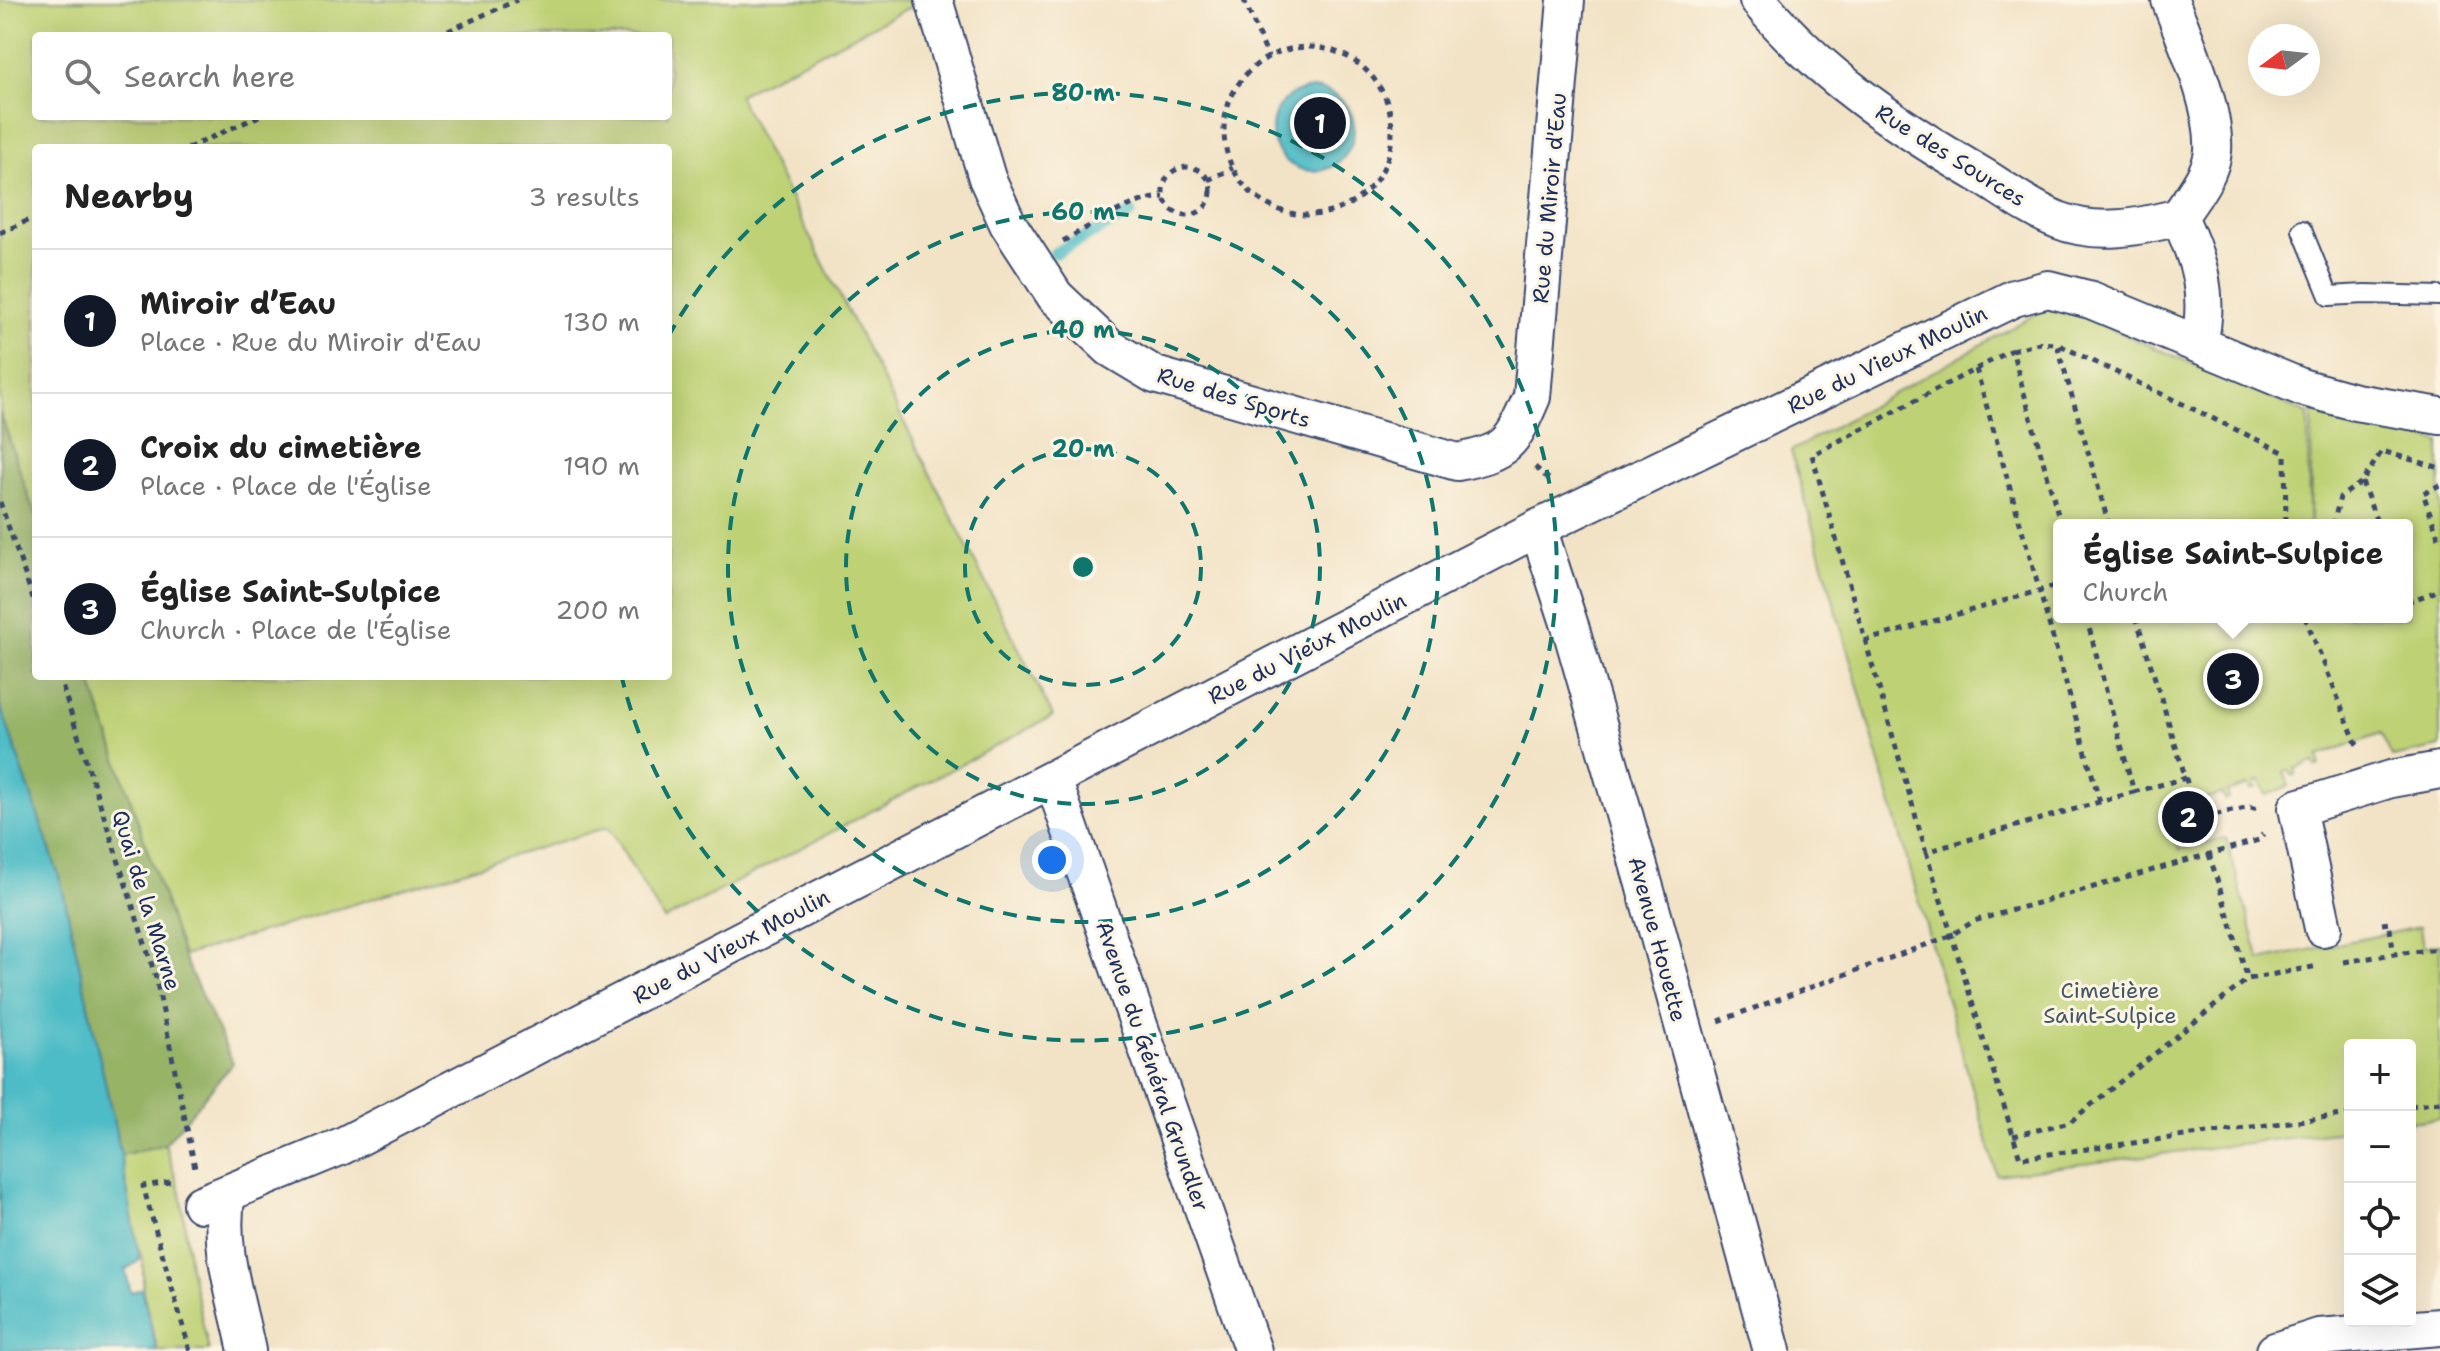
<!DOCTYPE html>
<meta charset="utf-8">
<style>
body{margin:0;font-family:"Shantell Sans",sans-serif;background:#f2f2f2;color:#222}
.controls{position:absolute;right:24px;bottom:24px;display:grid;overflow:hidden;border-radius:8px;box-shadow:0 8px 32px #0002}
.controls button{width:72px;height:72px;display:grid;place-items:center;padding:0;border:0;border-bottom:2px solid #e0e0e0;background:#fff;color:#222;font:40px sans-serif}
.compass{position:absolute;left:2248px;top:24px;width:72px;height:72px;border-radius:50%;background:#fff;box-shadow:0 8px 32px #0002;rotate:255deg}
.you{position:absolute;left:1052px;top:860px;width:28px;height:28px;margin:-20px;border:6px solid #fff;border-radius:50%;background:#1a73e8;box-shadow:0 0 0 12px #1a73e833}
.badge{display:grid;place-items:center;width:52px;height:52px;border-radius:50%;background:#111827;color:#fff;font-size:26px;font-weight:700}
.pin{position:absolute;translate:-50% -50%;border:4px solid #fff;box-shadow:0 2px 8px #0006}
.popup{position:absolute;left:2053px;top:519px;width:360px;height:104px;box-sizing:border-box;display:grid;place-content:center;border-radius:8px;background:#fff;filter:drop-shadow(0 2px 6px #0005);font-size:26px;white-space:nowrap;color:#767676}
.popup b{font-size:30px;color:#222}
.popup::after{content:'';position:absolute;left:50%;top:100%;margin-left:-16px;border:16px solid transparent;border-top-color:#fff}
.list{margin:0;padding:0;list-style:none}
h2{display:flex;justify-content:space-between;align-items:center;height:104px;margin:0;padding:0 32px;font-size:34px}
h2 small{font-size:26px;font-weight:400;color:#767676}
.list li{display:grid;grid-template-columns:52px 1fr auto;gap:24px;align-items:center;box-sizing:border-box;height:144px;padding:0 32px;border-top:2px solid #e0e0e0}
.list b{display:block;font-size:30px;white-space:nowrap}
.list p{margin:0;font-size:26px;white-space:nowrap;color:#767676}
.list em{font-size:26px;font-style:normal;color:#767676}
.icon{flex:none;width:44px;height:44px;fill:none;stroke:currentColor;stroke-width:2;stroke-linecap:round;stroke-linejoin:round}
.map{position:relative;flex:none;width:2440px;height:1351px;overflow:hidden}
.search{position:absolute;background:#fff;box-shadow:0 8px 32px #0002;left:32px;top:32px;width:640px;height:88px;display:flex;align-items:center;gap:20px;box-sizing:border-box;padding:0 28px;border-radius:8px;color:#767676;font-size:30px}
.panel{position:absolute;background:#fff;box-shadow:0 8px 32px #0002;left:32px;top:144px;width:640px;height:536px;border-radius:8px}
.map>svg:first-child{display:block}
.green{fill:#bed174;stroke:#6c8069;stroke-width:2;fill-rule:evenodd}
.forest{fill:#96b366;stroke:#587162;stroke-width:2}
.water{fill:#4ebcc6;stroke:#347692;stroke-width:2}
.lines{fill:none;stroke-linecap:round;stroke-linejoin:round}
.stream{stroke:#4ebcc6;stroke-width:12}
.service-casing{stroke:#3b4a6e;stroke-width:22}
.minor-casing{stroke:#3b4a6e;stroke-width:40}
.path{stroke:#3b4a6e;stroke-width:5;stroke-dasharray:6 6;stroke-linecap:butt}
.service{stroke:#fff;stroke-width:18}
.minor{stroke:#fff;stroke-width:36}
.ring{fill:none;stroke:#0f766e;stroke-width:4;stroke-dasharray:14 10}
.labels{text-anchor:middle;stroke-width:6;stroke-linejoin:round;paint-order:stroke}
.street-label{font-size:22px;fill:#1b2f5e;stroke:#fcf5e5}
.park-label{font-size:22px;fill:#445864;stroke:#fcf5e5}
.centre{fill:#0f766e;stroke:#fcf5e5;stroke-width:4}
.ring-label{font-size:24px;text-anchor:middle;font-weight:bold;fill:#0f766e;stroke:#fcf5e5;stroke-width:6;stroke-linejoin:round;paint-order:stroke}
</style>
<div class="map">
<svg width="2440" height="1351" viewBox="0 0 2440 1351">
<rect width="100%" height="100%" fill="#fcf5e5"/>
<filter id="ink" filterUnits="userSpaceOnUse"><feTurbulence type="fractalNoise" baseFrequency=".0125" numOctaves="2"/><feDisplacementMap in="SourceGraphic" scale="16" xChannelSelector="R" yChannelSelector="G"/><feConvolveMatrix kernelMatrix="1 2 1 2 8 2 1 2 1" color-interpolation-filters="sRGB"/></filter>
<filter id="wash" filterUnits="userSpaceOnUse"><feTurbulence type="fractalNoise" baseFrequency=".006" numOctaves="4" result="noise"/><feDisplacementMap in="SourceGraphic" scale="32" xChannelSelector="R" yChannelSelector="G"/><feGaussianBlur stdDeviation="1.8" result="paint"/><feColorMatrix in="noise" values="0 0 0 0 0 0 0 0 0 0 0 0 0 0 0 0 0 1.4 0 .05"/><feComposite in="paint" operator="in"/></filter>
<g filter="url(#wash)">
<rect width="100%" height="100%" fill="#f2e3c6"/>
<g class="green">
<path d="M0,0h909l3,6 -174,89 315,621 -389,204 -56,-93 -425,129 -94,-280h579v-528h-632v371l-36,-107zM36,36h632v80h-632z"/>
<path d="M2054,304l254,110 1,111h-250v92h348v-92h-97l2,-115 128,32v305l-48,10 -11,-24 -63,23 2,10 -4,1 -3,-5 -18,7 1,5 -4,2 -2,-5 -6,1 5,14 -23,9 -6,-14 -6,2 2,5 -5,2 -2,-5 -22,7 2,6 -4,2 -3,-6 -53,15 10,40 47,-11 34,122 160,-33 3,20 17,-3v174l-30,4v-77h-60v85l-353,45 -206,-724z"/>
<path d="M165,1144l16,51 9,72 19,84h-51l-15,-59v-31l-18,-49 -4,-57z"/>
</g>
<path class="forest" d="M0,412l36,107v157h53l94,280 50,107 -68,81 -44,11 -60,-273 -61,-177z"/>
<g class="water">
<circle cx="1313" cy="130" r="41"/>
<path d="M0,705l61,177 60,273 19,105 -15,10 6,22 11,-3 15,62h-157z"/>
</g>
<g class="lines">
<path class="stream" d="M1055,253l76,-40"/>
</g>
</g>
<g filter="url(#ink)">
<g class="lines">
<defs>
<path id="service" d="M2302,230l27,66 36,-2 75,2"/>
<g id="minor">
<path d="M934,0l53,178 21,46 47,72 55,52 45,27 302,87c51,-10 55,-18 75,-65l34,-397"/>
<path d="M1758,0c61,75 144,129 226,177 24,15 48,33 74,43 39,16 82,7 121,-3"/>
<path d="M2170,0c15,41 46,107 43,151 -2,24 -22,47 -34,66"/>
<path d="M2179,217c21,44 31,79 20,127"/>
<path d="M1538,528l33,101 83,290 118,432"/>
<path d="M1053,780l200,571"/>
<path d="M2323,928l-26,-120 94,-29 49,-9"/>
<path d="M227,1194c-10,51 10,107 20,157"/>
<path d="M201,1204l141,-58 1196,-618 476,-230 34,-9 43,11 210,87 54,15 85,14"/>
<path d="M2275,1351l44,-14 121,-10"/>
</g>
</defs>
<use href="#service" class="service-casing"/>
<use href="#minor" class="minor-casing"/>
<g class="path">
<path d="M1244,0l24,57"/>
<path d="M437,36l80,-36"/>
<circle cx="1308" cy="131" r="84"/>
<path d="M188,148l71,-32"/>
<circle cx="1187" cy="191" r="24"/>
<path d="M1208,180l25,-12"/>
<path d="M0,233l36,-16"/>
<path d="M1063,241c28,-15 69,-43 101,-44"/>
<path d="M2012,350l28,-7 17,1"/>
<path d="M1976,369l124,433"/>
<path d="M1535,467l16,14"/>
<path d="M2362,482l16,43"/>
<path d="M2440,485l-17,8 17,49"/>
<path d="M0,502l36,105"/>
<path d="M2061,525l-49,-175 -200,105 114,397 208,-60 -48,-175"/>
<path d="M2109,525l-52,-181 228,109 1,72"/>
<path d="M2270,525l15,-4"/>
<path d="M2333,525l7,-28 22,-15 20,-31 58,17"/>
<path d="M2407,602l33,-12"/>
<path d="M2136,617l62,201 53,-11 10,3"/>
<path d="M2305,617l54,133"/>
<path d="M2356,617l1,3 7,-3"/>
<path d="M1864,641l195,-56"/>
<path d="M59,676l97,302 39,190"/>
<path d="M2134,792l52,-14"/>
<path d="M1926,852l94,306 330,-44"/>
<path d="M2209,854l39,125 70,-13"/>
<path d="M2382,924l7,-1 5,31 46,-5"/>
<path d="M2344,962l50,-8"/>
<path d="M1719,1021l231,-85 24,-15 285,-81 4,-6"/>
<path d="M2410,1106l30,-4"/>
<path d="M2013,1136l57,-14 178,-143"/>
<path d="M170,1182l-27,4 47,165"/>
</g>
<use href="#service" class="service"/>
<use href="#minor" class="minor"/>
</g>
</g>
<g class="ring">
<circle cx="1083" cy="567" r="118"/>
<circle cx="1083" cy="567" r="237"/>
<circle cx="1083" cy="567" r="355"/>
<path d="M668 337A474 474 0 1 1 622 678"/>
</g>
<g class="labels">
<g class="street-label">
<text transform="translate(1951 155) rotate(32)" y="8">Rue des Sources</text>
<text transform="translate(1549 198) rotate(-85)" y="8">Rue du Miroir d'Eau</text>
<text transform="translate(1887 359) rotate(-26)" y="8">Rue du Vieux Moulin</text>
<text transform="translate(1234 397) rotate(17)" y="8">Rue des Sports</text>
<text transform="translate(1307 648) rotate(-27)" y="8">Rue du Vieux Moulin</text>
<text transform="translate(147 900) rotate(73)" y="8">Quai de la Marne</text>
<text transform="translate(1658 939) rotate(75)" y="8">Avenue Houette</text>
<text transform="translate(731 946) rotate(-28)" y="8">Rue du Vieux Moulin</text>
<text transform="translate(1153 1066) rotate(71)" y="8">Avenue du Général Grundler</text>
</g>
<g class="park-label">
<text x="2110" y="998">Cimetière<tspan x="2110" dy="25">Saint-Sulpice</tspan></text>
</g>
</g>
<circle cx="1083" cy="567" r="12" class="centre"/>
<g class="ring-label">
<text x="1083" y="101">80 m</text>
<text x="1083" y="220">60 m</text>
<text x="1083" y="338">40 m</text>
<text x="1083" y="457">20 m</text>
</g>
</svg>
<div class="controls">
<button>+</button>
<button>−</button>
<button><svg class="icon" aria-label="locate" viewBox="0 0 24 24"><circle cx="12" cy="12" r="6"/><path d="M12 2v4M12 18v4M2 12h4M18 12h4"/></svg></button>
<button><svg class="icon" aria-label="layers" viewBox="0 0 24 24"><path d="M12 4l9 5-9 5-9-5zM3 14l9 5 9-5"/></svg></button>
</div>
<svg class="compass" viewBox="-18 -18 36 36"><path d="M0-13l5 13h-10z" fill="#e53935"/><path d="M0 13l5-13h-10z" fill="#767676"/></svg>
<div class="you"></div>
<div class="pin badge" style="left:1320px;top:123px">1</div>
<div class="pin badge" style="left:2188px;top:817px">2</div>
<div class="pin badge" style="left:2233px;top:679px">3</div>
<div class="popup"><b>Église Saint-Sulpice</b>Church</div>
<div class="search"><svg class="icon" aria-label="search" viewBox="0 0 24 24"><circle cx="10" cy="10" r="6"/><path d="M15 15l6 6"/></svg>Search here</div>
<section class="panel">
<h2>Nearby<small>3 results</small></h2>
<ul class="list">
<li><span class="badge">1</span><div><b>Miroir d’Eau</b><p>Place · Rue du Miroir d'Eau</p></div><em>130 m</em></li>
<li><span class="badge">2</span><div><b>Croix du cimetière</b><p>Place · Place de l'Église</p></div><em>190 m</em></li>
<li><span class="badge">3</span><div><b>Église Saint-Sulpice</b><p>Church · Place de l'Église</p></div><em>200 m</em></li>
</ul>
</section>
</div>
